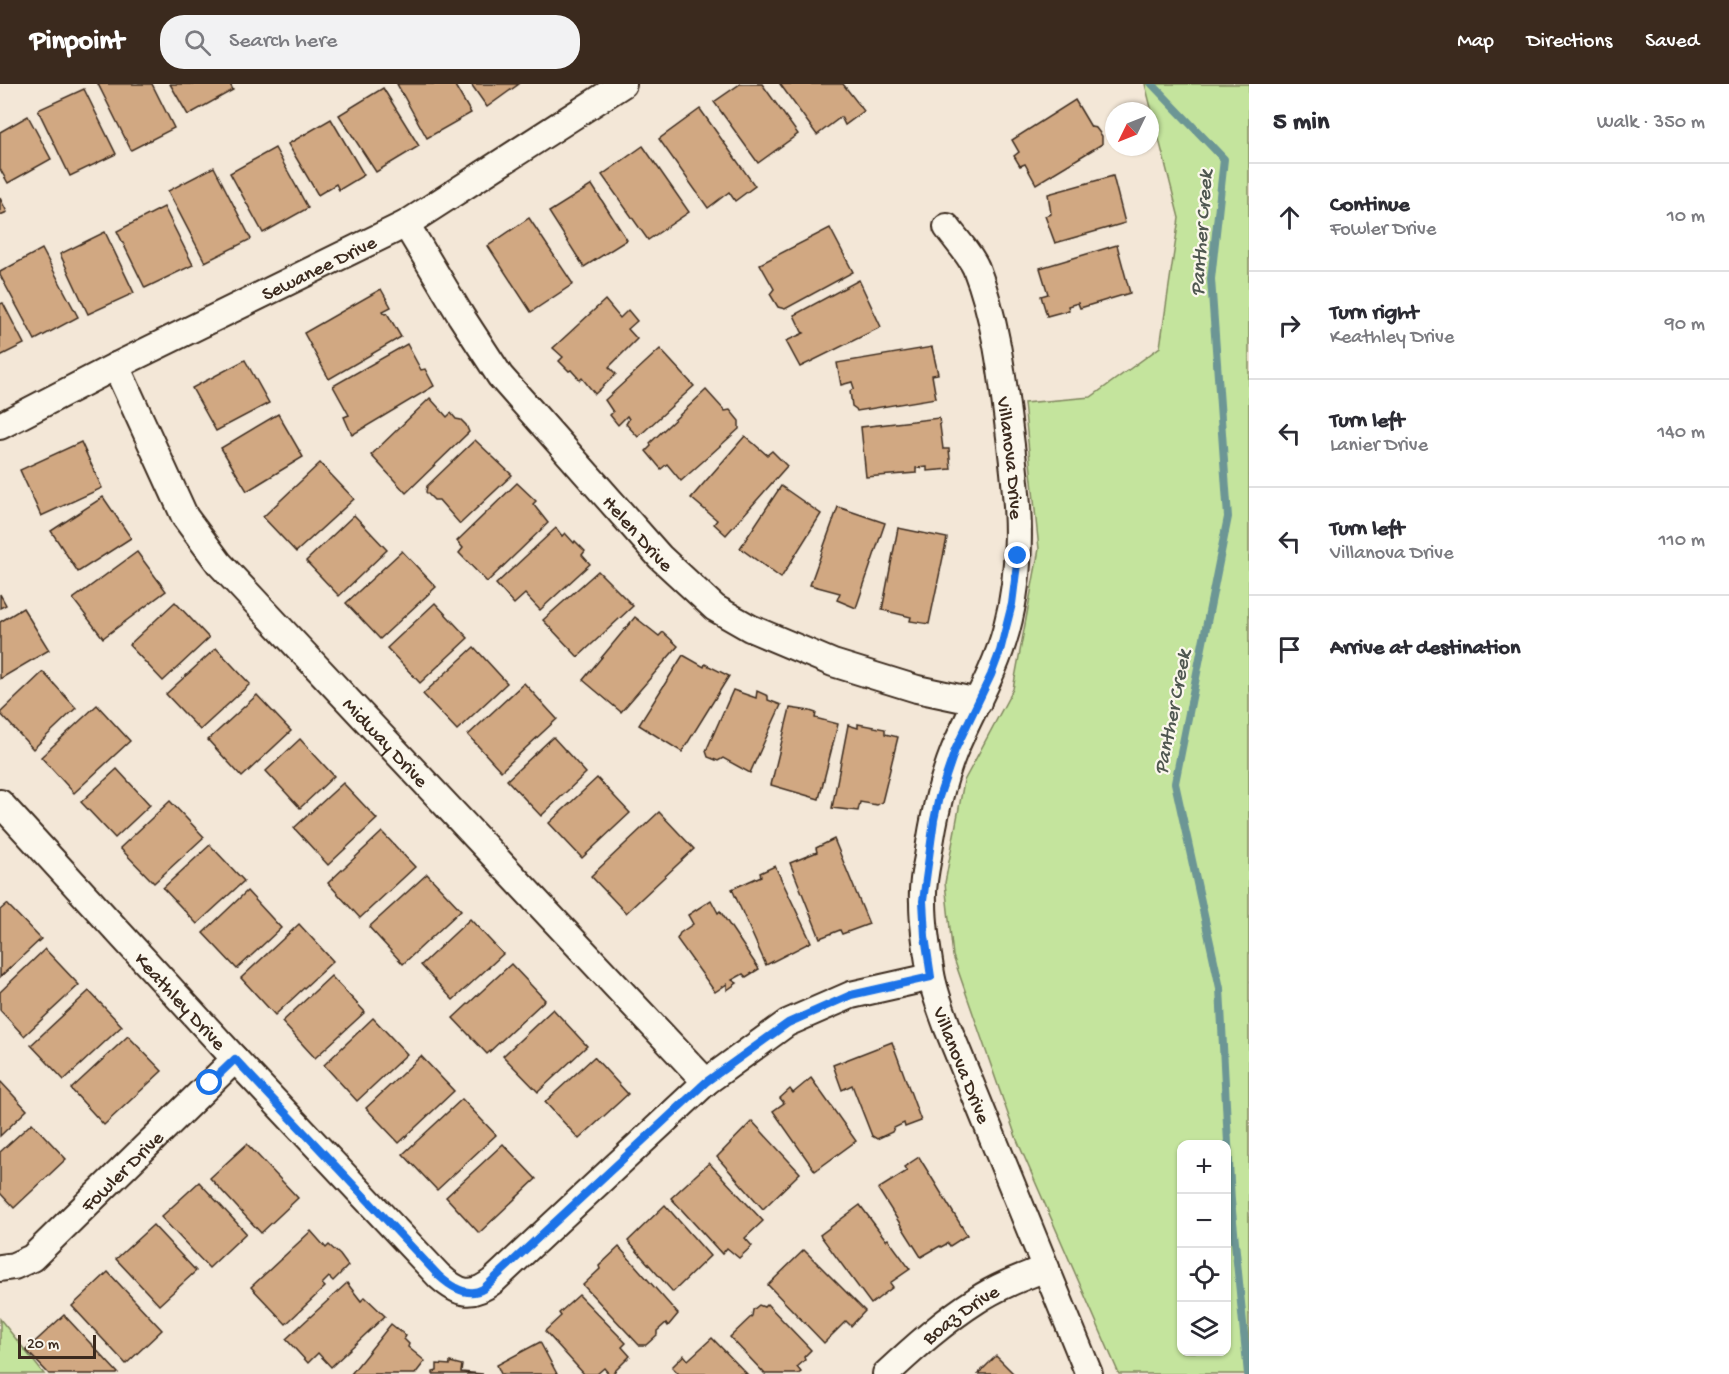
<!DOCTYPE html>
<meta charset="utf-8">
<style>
body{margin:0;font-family:"Gochi Hand",sans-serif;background:#f2f2f3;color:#2b2b33}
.controls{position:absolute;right:18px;bottom:18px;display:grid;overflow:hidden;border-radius:12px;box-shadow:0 2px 4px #0004}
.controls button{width:54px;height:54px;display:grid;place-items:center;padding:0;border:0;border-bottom:2px solid #e1e1e2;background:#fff;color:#2b2b33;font:30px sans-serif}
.compass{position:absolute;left:1105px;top:18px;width:54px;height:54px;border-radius:50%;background:#fff;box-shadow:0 2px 4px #0004;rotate:227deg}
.scale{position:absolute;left:18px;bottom:15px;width:78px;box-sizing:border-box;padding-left:6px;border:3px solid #3b2a1e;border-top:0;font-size:16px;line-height:21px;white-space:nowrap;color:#3b2a1e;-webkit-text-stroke:4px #fbf7ec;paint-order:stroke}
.stop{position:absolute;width:18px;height:18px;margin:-14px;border:4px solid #1a73e8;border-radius:50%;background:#fff}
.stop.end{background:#1a73e8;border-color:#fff;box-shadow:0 2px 6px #0008}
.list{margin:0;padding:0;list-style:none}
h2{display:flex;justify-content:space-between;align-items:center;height:78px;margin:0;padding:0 24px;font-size:26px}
h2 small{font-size:20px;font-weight:400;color:#7c7c81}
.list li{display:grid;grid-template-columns:39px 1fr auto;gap:18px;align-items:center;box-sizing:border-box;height:108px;padding:0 24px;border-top:2px solid #e1e1e2}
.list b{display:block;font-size:22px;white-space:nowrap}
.list p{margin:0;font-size:20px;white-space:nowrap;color:#7c7c81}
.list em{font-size:20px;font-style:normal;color:#7c7c81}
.icon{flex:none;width:33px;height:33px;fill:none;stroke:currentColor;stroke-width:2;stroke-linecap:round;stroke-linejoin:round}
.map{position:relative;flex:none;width:1249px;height:1290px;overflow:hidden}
header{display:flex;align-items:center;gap:36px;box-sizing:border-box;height:84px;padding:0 30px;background:#3b2a1e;color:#fff}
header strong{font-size:28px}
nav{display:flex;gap:33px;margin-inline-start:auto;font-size:21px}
.search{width:420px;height:54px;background:#f2f2f3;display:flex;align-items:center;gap:15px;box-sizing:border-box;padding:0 21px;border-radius:24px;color:#7c7c81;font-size:22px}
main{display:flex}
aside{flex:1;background:#fff}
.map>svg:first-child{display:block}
.green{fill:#c4e49d;stroke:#80875e;stroke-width:1.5;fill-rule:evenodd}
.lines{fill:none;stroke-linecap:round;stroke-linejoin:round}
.stream{stroke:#6c9695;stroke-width:8}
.building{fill:#d1a882;stroke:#3b2a1e;stroke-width:1.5}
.minor-casing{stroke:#3b2a1e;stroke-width:30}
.minor{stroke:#fbf7ec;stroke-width:26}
.route{stroke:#1a73e8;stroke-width:8}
.labels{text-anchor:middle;stroke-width:4.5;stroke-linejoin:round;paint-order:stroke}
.street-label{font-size:20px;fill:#3b2a1e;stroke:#fbf7ec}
.water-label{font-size:21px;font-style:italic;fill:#4f5750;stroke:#fbf7ec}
</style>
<header>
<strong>Pinpoint</strong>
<div class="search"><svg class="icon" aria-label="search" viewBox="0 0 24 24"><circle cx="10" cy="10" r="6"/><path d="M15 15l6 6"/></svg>Search here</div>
<nav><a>Map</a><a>Directions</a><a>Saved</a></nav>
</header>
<main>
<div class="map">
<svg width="1249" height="1290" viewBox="0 0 1249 1290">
<rect width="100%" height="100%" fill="#f3e7d7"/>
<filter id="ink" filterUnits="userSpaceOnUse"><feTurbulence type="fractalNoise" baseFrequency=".0167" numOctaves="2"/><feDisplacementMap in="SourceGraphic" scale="12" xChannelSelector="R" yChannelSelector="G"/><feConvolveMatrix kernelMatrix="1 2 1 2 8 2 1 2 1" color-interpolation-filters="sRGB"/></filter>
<g filter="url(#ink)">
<g class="green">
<path d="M1145,0h104v1290h-130l-102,-234 -15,-43 -49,-141 -8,-73 19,-102 49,-92 26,-140 -15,-146 67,-6 69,-50 19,-129zM1182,1060h44v208h-44z"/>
<path d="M0,1235l44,55h-44z"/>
</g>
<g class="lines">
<path class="stream" d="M1152,0l72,75 -13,120 17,238 -53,266 45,205 11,213 17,173"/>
</g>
<g class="building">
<path d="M98,0h54l22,44 -43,22z"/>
<path d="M170,0h60l3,6 -45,25z"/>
<path d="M397,0h57l17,29 -44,25z"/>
<path d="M471,0h48l-32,23z"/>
<path d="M740,0h22l36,50 -40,29 -44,-61z"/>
<path d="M780,0h63l21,27 -19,14 -4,-8 -24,18z"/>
<path d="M383,4l36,58 -43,26 -37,-57z"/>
<path d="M84,5l32,65 -46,22 -32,-66z"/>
<path d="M1075,16l16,27 5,1 6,8v8l-66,40 -11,-20 -5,2 -6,-10 5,-4 -7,-12z"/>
<path d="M700,25l55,77 -20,15 -6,-9 -21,16 -49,-69z"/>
<path d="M28,32l23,43 -43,24 -8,-14v-37z"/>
<path d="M331,35l33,56 -25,15 -3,-6 -18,11 -30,-51z"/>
<path d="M643,62l46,66 -41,28 -46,-65z"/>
<path d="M275,64l33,60 -45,25 -33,-60z"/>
<path d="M214,83l37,72 -46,23 -37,-71z"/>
<path d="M1113,92l12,47 -70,20 -10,-27 6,-2 -3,-20z"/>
<path d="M592,101l35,55 -43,27 -35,-55z"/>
<path d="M0,114l7,14 -7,3z"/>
<path d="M164,123l29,58 -48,23 -28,-57z"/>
<path d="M529,134l44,66 -42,28 -43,-66z"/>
<path d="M830,144l23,44 -68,37 -7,-2 -8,-13 4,-5 -14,-25z"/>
<path d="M105,148l29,61 -46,21 -28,-60z"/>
<path d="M1117,161l13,48 -50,15 -2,-5 -10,3 1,4 -22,6 -6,-20 7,-2 -8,-26z"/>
<path d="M42,165l36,68 -43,23 -35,-65v-3z"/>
<path d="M859,196l22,47 -81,40 -14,-26 18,-8 -2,-1 -8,-17z"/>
<path d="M381,205l10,18 -8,4 2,3 2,-1 14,24 -72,42 -25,-46z"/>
<path d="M605,216l15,18 8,-8 9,11 -9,8 9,10 -28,28 7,7 -21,20 -13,-16 -2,2 -9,-10 -2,1 -10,-10 4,-4 -10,-9z"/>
<path d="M3,219l21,41 -24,12v-52z"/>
<path d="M407,260l14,26 4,-1 9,17 -82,49 -8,-18 5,-2 -16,-29z"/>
<path d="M932,263l6,27 -6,1 4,23 -79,13 -1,-2 -4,-3 -2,-15 4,-3 -2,-6 -11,3 -4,-22z"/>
<path d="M660,265l34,37 -56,51 -12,-13 3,-5 -2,-3 -9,9 -8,-10 3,-3 -8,-12z"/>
<path d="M245,276l24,43 -53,28 -24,-43z"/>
<path d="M706,306l19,21 5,-1 9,11v8l-58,52 -14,-17 -6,5 -15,-18 5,-5 -1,-3z"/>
<path d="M430,314l17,19 4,-4 5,6 5,1 5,5 3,7 -63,61 -35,-38z"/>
<path d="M278,330l25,43 -56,34 -26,-43z"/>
<path d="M939,334l4,31h6l2,20 -24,2v-4l-11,1v5l-50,4 -5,-50z"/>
<path d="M745,352l22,19 5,-4 15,15 -61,69 -12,-11 3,-4 -26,-22z"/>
<path d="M475,356l37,35 -52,49 -21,-24h-5l-8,-8 1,-6z"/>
<path d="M81,358l21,46 -61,28 -21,-46z"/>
<path d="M320,379l34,36 -58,53 -33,-35z"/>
<path d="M517,399l19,18 -3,3 15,19 -61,59 -28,-29 4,-5 -6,-7z"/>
<path d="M781,402l40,28 -40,64 -41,-30z"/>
<path d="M103,413l28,41 -53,34 -27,-41z"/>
<path d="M838,423l47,16 -29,85 -19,-8 3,-7 -30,-8z"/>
<path d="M354,431l33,35 -48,46 -33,-35z"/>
<path d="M556,444l6,8 3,-3 9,10 1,-2 10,10 -3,4 8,9 -50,46 -15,-16 -11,10 -18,-20z"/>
<path d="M898,444l49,10 -18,86 -19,-3 1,-4 -29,-7z"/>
<path d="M402,467l34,36 -56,52 -34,-36z"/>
<path d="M137,468l29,39 -63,47 -30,-39z"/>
<path d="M598,487l35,35 -55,51 -35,-37z"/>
<path d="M0,510l6,11 -6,3z"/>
<path d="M175,518l34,36 -46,43 -34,-36z"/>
<path d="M435,519l33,35 -48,45 -33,-35z"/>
<path d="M23,524l26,42 -49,29v-57z"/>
<path d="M635,533l24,19 4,-4 15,14 -57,66 -38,-32z"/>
<path d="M474,563l33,36 -50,47 -34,-36z"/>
<path d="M216,564l34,36 -50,46 -34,-36z"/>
<path d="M683,571l21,12 1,-3 24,12 -47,76 -43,-27z"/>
<path d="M43,588l33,36 -43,41 -33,-36z"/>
<path d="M524,599l33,36 -56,52 -33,-36z"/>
<path d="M733,606l23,8 1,-7 11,5v4l13,5 -31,68 -27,-15 -5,3 -10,-4 -2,-6z"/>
<path d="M257,611l34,36 -49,46 -34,-37z"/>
<path d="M97,621l33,36 -56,52 -33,-36z"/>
<path d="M790,624l20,3 6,2 -1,5 23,6 -19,75 -48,-14z"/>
<path d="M858,640l27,5v5l13,3 -16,65 -5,3 -17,-3 -2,9 -26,-3 16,-83 10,3z"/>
<path d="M553,653l33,36 -45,43 -34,-36z"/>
<path d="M300,655l34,37 -34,32 -34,-37z"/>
<path d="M117,685l33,36 -35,33 -34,-36z"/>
<path d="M597,694l33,35 -48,45 -33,-35z"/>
<path d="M343,699l34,36 -49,46 -34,-37z"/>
<path d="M170,717l34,36 -50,46 -34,-35z"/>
<path d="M659,728l35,37 -68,64 -35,-37z"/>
<path d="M382,748l33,35 -55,51 -32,-35z"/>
<path d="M834,755l35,85 -27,10 -2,-4 -20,8 -30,-75 27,-11 -1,-4z"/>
<path d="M210,761l34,36 -47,43 -34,-36z"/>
<path d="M775,782l36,76 -45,23 -34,-76 29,-13 -1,-3z"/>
<path d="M427,790l34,36 -58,54 -34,-37z"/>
<path d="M247,807l34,37 -44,41 -34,-36z"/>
<path d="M711,816l7,13 2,-2 39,58 -13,8 -3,-3 -11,6 5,3 -10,7v-6l-12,8 -38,-53 3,-6 13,-9 -5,-9z"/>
<path d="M7,820l34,35 -41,38v-67z"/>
<path d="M470,835l33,35 -50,46 -32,-35z"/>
<path d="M299,840l34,37 -58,54 -34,-37z"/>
<path d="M45,865l34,36 -55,51 -24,-26v-18z"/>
<path d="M511,880l34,36 -58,54 -34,-36z"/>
<path d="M331,892l34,36 -50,46 -33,-36z"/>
<path d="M89,907l33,35 -58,54 -33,-35z"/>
<path d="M553,925l34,37 -49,46 -35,-36z"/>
<path d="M373,934l34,36 -50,47 -33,-36z"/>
<path d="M128,952l34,35 -58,54 -33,-36z"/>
<path d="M892,958l29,79 -16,6 -1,-4 -10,5 -2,4 -15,7 -5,-3 -20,-51 -10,5 -9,-25z"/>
<path d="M421,972l33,35 -55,52 -33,-35z"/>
<path d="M594,973l34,37 -49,45 -34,-37z"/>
<path d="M811,994l45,63 -41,30 -42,-60 11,-8 -4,-5 10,-9 3,4z"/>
<path d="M0,997l27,29 -27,26z"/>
<path d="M462,1015l34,36 -59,55 -34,-36z"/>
<path d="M752,1037l48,52 -37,36 -46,-52z"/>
<path d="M32,1039l34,36 -52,49 -14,-15v-41z"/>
<path d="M247,1060l51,54 -37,35 -51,-55z"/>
<path d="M503,1060l33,35 -57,54 -33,-36z"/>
<path d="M919,1073l48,78 -17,11 -2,-3 -7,4 -1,-1 -19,11 -43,-68 29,-18 -3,-4z"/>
<path d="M709,1079l54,58 -18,17 7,8 -13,12 -12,-10 -5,6 -51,-56z"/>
<path d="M199,1098l47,51 -37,35 -48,-51z"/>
<path d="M665,1121l45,51 -37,36 -45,-51z"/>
<path d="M860,1121l26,35 2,-1 22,30 -20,14 3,4 -22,17 -51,-69z"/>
<path d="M153,1141l43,46 -37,34 -43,-46z"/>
<path d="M311,1147l15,17 3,-3 11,10 8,11 -15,15 -4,-4 -7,7 3,3 -39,37 -35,-37z"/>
<path d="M619,1163l59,67 -10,12 -2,-3 -9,8v4l-11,10h-7l-56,-60 17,-16 -1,-3z"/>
<path d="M804,1166l61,61 -14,15 -5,-5 -22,22 -56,-58z"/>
<path d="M108,1188l54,58 -36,34 -54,-58z"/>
<path d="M347,1199l14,18 4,-4 20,19 -54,51 -13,-14 -10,10 -22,-24z"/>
<path d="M579,1211l47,48 -4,4 8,9 -18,18h-3l-5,-6 -7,6h-13l-39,-43 16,-15 -2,-3z"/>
<path d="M767,1220l44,46 -7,7 1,3 -8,7 4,5 -3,2h-33l-35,-37 22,-21 1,-6 6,-5 5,2z"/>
<path d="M64,1231l54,58 -1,1h-68l-23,-24z"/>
<path d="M391,1240l15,12 -2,3 5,5 -1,3 17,14 -10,13h-64z"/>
<path d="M712,1254l35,36h-68l-7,-7 12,-12 4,5z"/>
<path d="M540,1258l17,32h-56l-4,-9z"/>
<path d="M996,1272l18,18h-36z"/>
<path d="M450,1278l12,3 -1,7 22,2h-50v-2l4,-1v-7l13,1z"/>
</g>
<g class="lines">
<defs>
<g id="minor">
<path id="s1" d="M406,140l55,92 39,60 160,181 55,51 35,20 83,35 84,26 61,13"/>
<path id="s2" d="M947,143c9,13 23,27 29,41 18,46 25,98 31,146 10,74 19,143 -1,217 -12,44 -35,79 -52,120 -14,35 -21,70 -26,106 -3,15 -6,30 -5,45 0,24 4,49 8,72 3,18 10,35 16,52l142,348"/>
<path id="s3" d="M116,282l69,151 34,46 487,519"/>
<path id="s4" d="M0,342l116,-60 290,-142 217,-140"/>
<path id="s5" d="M0,719l235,256 204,217c20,18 32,22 54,5l213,-199 81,-59 64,-28 80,-18"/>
<path id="s6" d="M0,1184l14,-2 18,-8 203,-199"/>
<path id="s7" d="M886,1290c29,-27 58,-53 91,-74 21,-14 46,-23 69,-32"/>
</g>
</defs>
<use href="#minor" class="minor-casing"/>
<use href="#minor" class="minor"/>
</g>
</g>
<g class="lines" filter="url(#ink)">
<path class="route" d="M210,999l25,-24 204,217c11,10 28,22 44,13l223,-207 82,-59 63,-28 80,-18 -6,-41 -2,-35 11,-81 5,-23 16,-47 36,-75 9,-24 12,-47 6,-48"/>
</g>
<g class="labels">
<g class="street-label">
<text dy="7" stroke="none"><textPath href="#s4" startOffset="356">Sewanee Drive</textPath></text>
<text dy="7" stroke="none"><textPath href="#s2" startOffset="244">Villanova Drive</textPath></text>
<text dy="7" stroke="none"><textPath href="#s1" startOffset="388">Helen Drive</textPath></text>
<text dy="7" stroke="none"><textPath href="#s3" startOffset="468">Midway Drive</textPath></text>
<text dy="7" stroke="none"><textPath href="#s5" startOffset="268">Keathley Drive</textPath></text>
<text dy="7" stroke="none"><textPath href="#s2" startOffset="873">Villanova Drive</textPath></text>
<text dy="7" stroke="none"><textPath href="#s6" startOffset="159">Fowler Drive</textPath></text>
<text dy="7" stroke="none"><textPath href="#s7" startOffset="96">Boaz Drive</textPath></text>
</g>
<g class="water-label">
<text transform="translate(1200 149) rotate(-86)" y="7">Panther Creek</text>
<text transform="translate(1171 628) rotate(-79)" y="7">Panther Creek</text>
</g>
</g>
</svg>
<div class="controls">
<button>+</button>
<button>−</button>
<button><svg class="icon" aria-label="locate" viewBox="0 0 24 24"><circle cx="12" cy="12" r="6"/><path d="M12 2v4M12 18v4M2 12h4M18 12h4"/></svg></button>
<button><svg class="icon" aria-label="layers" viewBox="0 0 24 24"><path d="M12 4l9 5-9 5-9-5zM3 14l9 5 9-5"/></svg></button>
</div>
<svg class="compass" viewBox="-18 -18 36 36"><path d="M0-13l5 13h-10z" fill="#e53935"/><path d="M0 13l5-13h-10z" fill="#7c7c81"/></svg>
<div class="scale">20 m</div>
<div class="stop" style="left:210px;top:999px"></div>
<div class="stop end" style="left:1018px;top:472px"></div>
</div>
<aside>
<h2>5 min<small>Walk · 350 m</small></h2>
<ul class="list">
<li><svg class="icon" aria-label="ahead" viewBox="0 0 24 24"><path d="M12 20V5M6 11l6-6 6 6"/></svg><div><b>Continue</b><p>Fowler Drive</p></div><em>10 m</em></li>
<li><svg class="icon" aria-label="right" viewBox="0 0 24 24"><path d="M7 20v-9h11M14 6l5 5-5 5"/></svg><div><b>Turn right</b><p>Keathley Drive</p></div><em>90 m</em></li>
<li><svg class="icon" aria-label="left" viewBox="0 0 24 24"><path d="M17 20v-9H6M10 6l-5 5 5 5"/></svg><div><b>Turn left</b><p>Lanier Drive</p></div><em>140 m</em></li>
<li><svg class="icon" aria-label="left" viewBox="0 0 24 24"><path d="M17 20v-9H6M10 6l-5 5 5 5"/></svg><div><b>Turn left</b><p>Villanova Drive</p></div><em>110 m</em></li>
<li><svg class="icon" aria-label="arrive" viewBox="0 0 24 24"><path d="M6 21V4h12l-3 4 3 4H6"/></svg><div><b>Arrive at destination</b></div></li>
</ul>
</aside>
</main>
